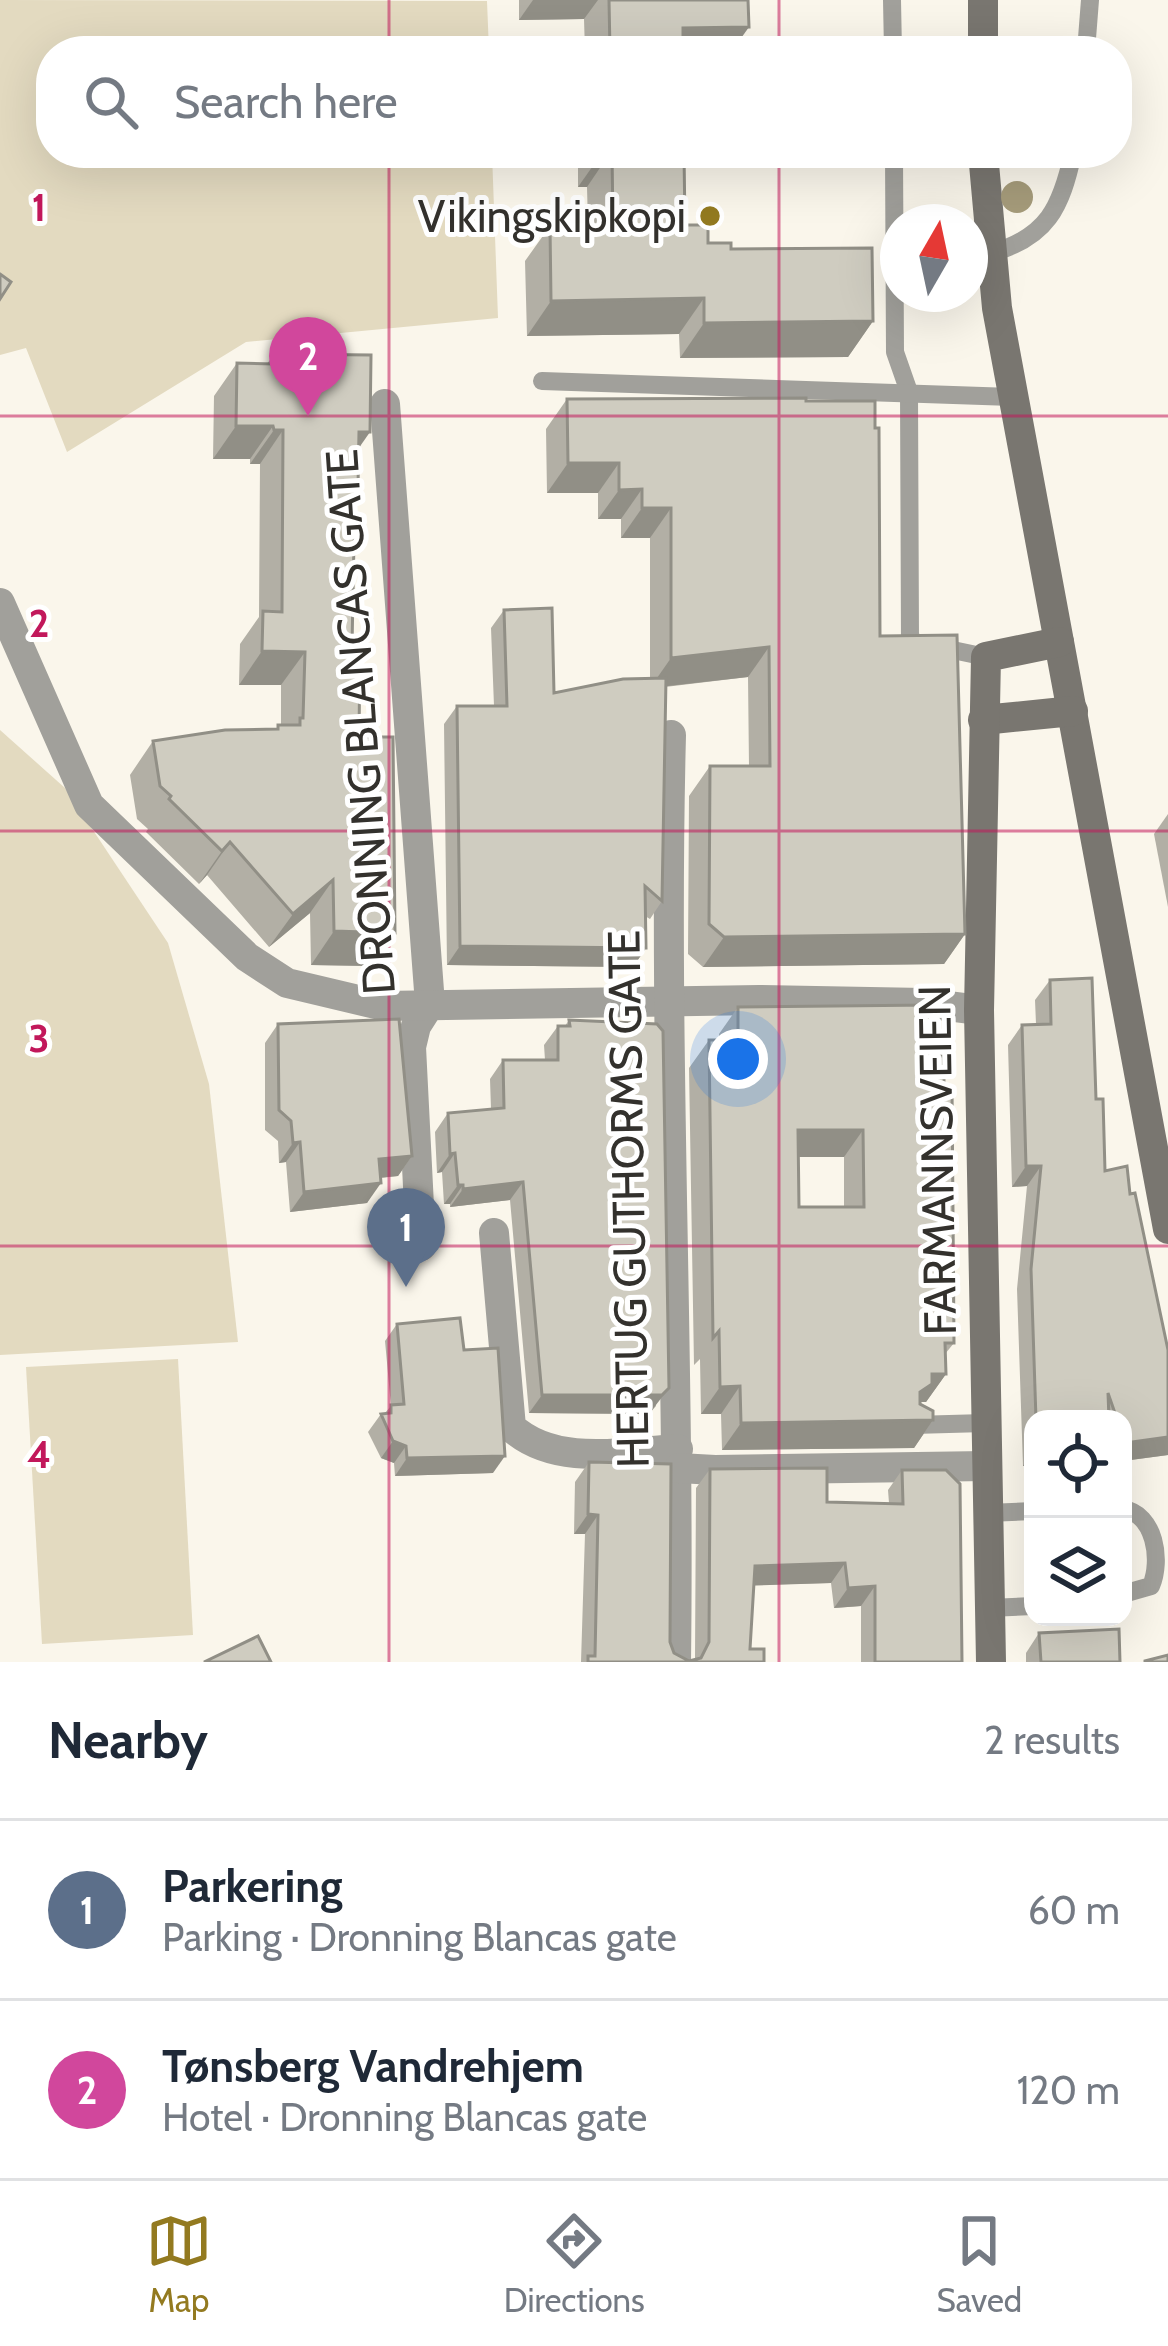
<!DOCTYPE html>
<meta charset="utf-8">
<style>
body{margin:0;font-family:Cabin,sans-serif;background:#f2f2f3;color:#1f2937}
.controls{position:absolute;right:36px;bottom:36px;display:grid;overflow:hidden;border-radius:24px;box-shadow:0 12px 48px #0002}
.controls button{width:108px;height:108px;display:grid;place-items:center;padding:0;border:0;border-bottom:3px solid #e0e1e3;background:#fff;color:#1f2937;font:60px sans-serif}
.compass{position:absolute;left:880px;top:204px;width:108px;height:108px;border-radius:50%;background:#fff;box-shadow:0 12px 48px #0002;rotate:9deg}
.you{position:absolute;left:738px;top:1059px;width:42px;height:42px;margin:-30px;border:9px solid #fff;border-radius:50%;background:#1a73e8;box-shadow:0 0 0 18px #1a73e833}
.badge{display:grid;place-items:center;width:78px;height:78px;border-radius:50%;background:#937a20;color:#fff;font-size:39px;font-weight:700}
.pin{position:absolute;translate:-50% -99px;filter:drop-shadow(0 3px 6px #0008)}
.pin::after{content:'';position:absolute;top:63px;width:42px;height:36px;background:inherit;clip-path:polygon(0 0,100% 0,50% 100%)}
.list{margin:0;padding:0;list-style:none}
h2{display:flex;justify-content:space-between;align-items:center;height:156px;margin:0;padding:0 48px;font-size:51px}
h2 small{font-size:39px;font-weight:400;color:#747a83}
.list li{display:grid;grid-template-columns:78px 1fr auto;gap:36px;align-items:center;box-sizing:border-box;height:180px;padding:0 48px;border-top:3px solid #e0e1e3}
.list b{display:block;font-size:45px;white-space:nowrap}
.list p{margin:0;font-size:39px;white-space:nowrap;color:#747a83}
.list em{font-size:39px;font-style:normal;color:#747a83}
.icon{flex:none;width:66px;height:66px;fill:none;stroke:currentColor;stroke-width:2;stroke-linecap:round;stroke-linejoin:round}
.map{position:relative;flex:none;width:1168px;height:1662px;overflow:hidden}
.search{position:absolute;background:#fff;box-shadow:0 12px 48px #0002;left:36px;right:36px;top:36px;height:132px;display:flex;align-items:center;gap:30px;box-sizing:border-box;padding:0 42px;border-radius:48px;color:#747a83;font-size:45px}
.sheet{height:516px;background:#fff}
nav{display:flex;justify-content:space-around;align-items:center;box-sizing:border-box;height:168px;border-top:3px solid #e0e1e3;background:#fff;font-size:33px;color:#747a83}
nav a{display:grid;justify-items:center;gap:6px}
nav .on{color:#937a20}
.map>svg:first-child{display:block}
.green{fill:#e3dac0}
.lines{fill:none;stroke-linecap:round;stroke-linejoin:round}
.lane{stroke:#a1a09b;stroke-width:18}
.street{stroke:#a1a09b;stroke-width:30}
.secondary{stroke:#797670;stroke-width:30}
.tree{fill:#a59b7a}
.wall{fill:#b2afa5;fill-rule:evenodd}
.shaded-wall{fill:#918f86}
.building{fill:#cfccc0;stroke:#918f86;stroke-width:3;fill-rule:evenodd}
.grid{fill:none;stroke:#c2185b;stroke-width:3;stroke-opacity:0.55}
.poi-dot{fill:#937a20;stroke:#fff;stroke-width:4.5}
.labels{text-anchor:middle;stroke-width:10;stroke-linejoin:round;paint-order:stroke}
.poi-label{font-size:45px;fill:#33312d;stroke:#fff;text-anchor:end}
.street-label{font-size:45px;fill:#33312d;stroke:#fff}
.grid-label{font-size:39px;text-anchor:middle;font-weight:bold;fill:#c2185b;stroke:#fff;stroke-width:10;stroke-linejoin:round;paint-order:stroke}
</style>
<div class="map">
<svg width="1168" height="1662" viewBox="0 0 1168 1662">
<rect width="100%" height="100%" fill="#faf6eb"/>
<g class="green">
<path d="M0,0l487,1 2,50h-438v102h441l6,165 -252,24 -179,110 -41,-104 -26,7z"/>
<path d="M0,730l65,58 103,155 41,141 29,258 -238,13z"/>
<path d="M178,1359l15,276 -151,9 -16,-277z"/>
</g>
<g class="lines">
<g class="lane">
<path d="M892,0l1,51"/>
<path d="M1086,51l4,-51"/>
<path d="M894,153l1,199 14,40 1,249 76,16"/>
<path d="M992,253c55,-16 69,-45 81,-100"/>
<path d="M542,381l470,16"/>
<path d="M913,1425l72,-2"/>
<path d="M1123,1509c32,5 39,51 28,77l-28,8"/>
<path d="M987,1513l46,-2"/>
<path d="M989,1608l44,-2"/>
</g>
<g class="street">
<path d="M385,404l45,600 -14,22 -5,21 10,199"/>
<path d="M0,603l89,202 158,152 40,26 97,23 375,-6 165,3 55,7"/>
<path d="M671,735c-8,309 9,618 5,927"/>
<path d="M494,1233l17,194c43,40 113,25 167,22"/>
<path d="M679,1468l36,2 271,-4"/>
</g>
<g class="secondary">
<path d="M983,51v-51"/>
<path d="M983,153l14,155 171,921"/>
<path d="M983,720l90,-9"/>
<path d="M991,1662l-12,-652 7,-353 73,-15"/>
</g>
</g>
<circle class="tree" cx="1017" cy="197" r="16"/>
<g class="wall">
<path d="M519,0h229l-16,51h-147l-1,-32 -65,1z"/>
<path d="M578,153h106l1,72 23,18 23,6 142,72 -25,36 -168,1 -1,-24 -152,2 -2,-75 25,-35 38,-1 -1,-38h-9z"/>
<path d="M274,354l85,94 -1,39 -3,4 -3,156 7,90 36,196 -24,33 -60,-1 -1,-52 -41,34 -62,-72 -8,9 -53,-52 2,-3 -11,-10 -7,-44 23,-34 123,-12 5,-4v-40h-42l1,-41 19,-27 1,-153h-10v-5h-37l1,-63 23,-33 30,1z"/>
<path d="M567,399l313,237 85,298 -21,30 -241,3 -15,-13 1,-158 21,-30h39l-1,-89 -83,10 -3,214 -12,18 -5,-3 1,32 -13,19 -186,-2 -3,-241 13,-18h37l-3,-78 13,-18 50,83 96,-15v-140h-29v-19h-23v-26h-51l-1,-64z"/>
<path d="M1168,814v93l-14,-73z"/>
<path d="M1050,980l46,119 9,72 25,23 38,156v105l-45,6v-42h-90v47h-10l-6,-177 10,-103 -15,1 -4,-142 14,-20 14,-1 -1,-24z"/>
<path d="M738,1007l194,49 12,31 10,256 -9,11 1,20 -20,28h-6l13,18 -19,28 -192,2 -1,-36h-20l-1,-55 -6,6 -5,-297 20,-28h10v-6zM798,1157h46v50h-45z"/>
<path d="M569,1020l87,386 -7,8 -120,-1 -19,-213 -60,7v-3h-6l-2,-32 -5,1 -2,-41 13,-19 43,-4 -1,-30 13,-19h42l-1,-15 14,-19h7z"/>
<path d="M278,1024l134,132 -14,20 -17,2 -14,25 -77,9 -4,-50 -7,1 -1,-22 -13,-11v-87z"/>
<path d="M397,1324l67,26 29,123 -98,3 -1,-13 -13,-5 -13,-26 13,-18 4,-1 6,-7 -6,-65z"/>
<path d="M589,1462l85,191 15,8 6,-1 1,-172 14,-19 117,33 62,1 -1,-13 14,-20 60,192h-101v-56l-27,2 -3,-25 -77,2 -4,64 14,13h-183l4,-128h-11l1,-52z"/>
<path d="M1039,1633l81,29h-94v-9z"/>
</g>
<g class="shaded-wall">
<path d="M533,0h65l-14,19 -65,1z"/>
<path d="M749,27l-17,24h-65l16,-23z"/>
<path d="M602,153h8l-23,34h-9z"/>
<path d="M704,298l-25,36 -152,2 24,-35z"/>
<path d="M873,321l-25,36 -168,1 24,-35z"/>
<path d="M236,426h37l-23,33h-37z"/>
<path d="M274,430h9l-23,34h-10z"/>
<path d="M359,432h11l-23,33z"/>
<path d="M568,463h51l-21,30h-51z"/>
<path d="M642,489l-21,30h-23l21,-29z"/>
<path d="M642,508h29l-21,30h-29z"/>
<path d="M769,647l-21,30 -98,11 21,-30z"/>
<path d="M262,651l43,1 -24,33h-42z"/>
<path d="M230,842l-23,33 -8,9 23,-33z"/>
<path d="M333,880l-23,33 -41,34 24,-33z"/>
<path d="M334,931l61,2 -24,33 -60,-1z"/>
<path d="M965,934l-21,30 -241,3 21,-30z"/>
<path d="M460,946l186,2 -13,19 -186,-2z"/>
<path d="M798,1130h65l-19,27h-65z"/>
<path d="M300,1142l-14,20 -7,1 14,-20z"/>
<path d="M455,1153l-13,19 -5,1 13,-19z"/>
<path d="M412,1156l-14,20 -33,3 14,-20z"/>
<path d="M1026,1166h15l-14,20 -15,1z"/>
<path d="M523,1182l-13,18 -60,7 13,-18z"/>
<path d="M381,1183l-14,20 -77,9 14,-20z"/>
<path d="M458,1185h5l-13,19h-6z"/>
<path d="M932,1374h14l-20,28h-6l-19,18z"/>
<path d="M740,1386l-19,28h-20l19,-27z"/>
<path d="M669,1388l-20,26 -120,-1 13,-18z"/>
<path d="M933,1420l-19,28 -192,2 19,-27z"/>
<path d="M1168,1437v18l-45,6v-15l2,-3z"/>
<path d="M393,1441l13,5 -12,17 -13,-5z"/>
<path d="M1033,1451v15h-10z"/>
<path d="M505,1456l-12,17 -98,3 12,-18z"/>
<path d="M588,1514l10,1 -13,19h-11z"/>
<path d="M845,1563l-14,20 -90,3 14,-20z"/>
<path d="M875,1586l-14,20 -27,2 14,-20z"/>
</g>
<g class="building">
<path d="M609,0h139l1,27 -66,1v23h-73z"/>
<path d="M612,153h72l1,72h23v18h23v6l141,-1 1,73 -169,2v-25l-153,3 -1,-75 63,-1z"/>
<path d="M0,274l11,8 -11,17z"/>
<path d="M274,354l97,1 -1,77h-11l-1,55h-3l-3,160 8,1 -1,89h34l2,196 -61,-2 -1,-51 -40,34 -63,-72 -8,9 -53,-52 2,-3 -11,-10 -7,-45 72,-11 53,-1v-4h22v-7h3l2,-66 -43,-1 1,-40 19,1 1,-182h-9l-1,-4h-37l1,-63 37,1z"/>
<path d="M806,398v3h69v27h4l1,208 77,-1 8,299 -241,3 -15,-13 1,-158h60l-1,-119 -98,11v-150h-29v-19l-23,1v-27h-51l-1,-64z"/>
<path d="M552,608l2,85 69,-14 43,-1 -4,223 -17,-15 1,62 -186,-2 -3,-240h50l-3,-96z"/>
<path d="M1092,978l4,121h7l2,72 22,-5 3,28 5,-1 33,157v87l-43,6 -2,-7v-17h-6l-9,-26 1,26h-73l-5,-150 10,-103h-15l-4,-141 29,-1 -1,-44z"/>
<path d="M931,1005l1,51h12v31h8l2,256h-9l1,31h-14v10l-12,8v12l13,7v9l-192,3 -1,-37 -20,1 -1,-56 -6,7 -4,-298h29v-33zM798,1130h65l1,77h-65z"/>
<path d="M399,1019l13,137 -33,3 2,24 -77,9 -4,-50 -7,1 -2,-22 -12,-11 -1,-86z"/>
<path d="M569,1020l88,4 6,7 6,357 -7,7h-120l-19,-213 -60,7v-4h-5l-3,-32 -5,1 -2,-41 56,-5 -1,-48h55v-34h12z"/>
<path d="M460,1318l4,32 34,-2 7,108 -98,2 -1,-12 -13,-5 -12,-27 10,-1v-8l13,-1 -7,-80z"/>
<path d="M589,1462l82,2 -1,178 4,11 15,8 12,-3 8,-16 1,-173 117,-1v34l76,2 -1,-34h44l14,14 2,178h-87v-76l-27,2 -3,-25 -90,3 -5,83h14v13h-176v-6h7l3,-141 -10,-1z"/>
<path d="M1119,1629l1,33h-79l-2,-29z"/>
<path d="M258,1636l13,26h-67z"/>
<path d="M1168,1655v7h-23v-1z"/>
</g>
<path class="grid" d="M389,0v51M779,0v51M389,153v1509M779,153v1509M0,416h1168M0,831h1168M0,1246h1168"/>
<circle class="poi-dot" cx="710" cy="216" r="12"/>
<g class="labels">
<g class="poi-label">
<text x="686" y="232">Vikingskipkopi</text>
</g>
<g class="street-label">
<text transform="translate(360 722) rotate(-94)" y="16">DRONNING BLANCAS GATE</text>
<text transform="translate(937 1160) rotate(-91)" y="16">FARMANNSVEIEN</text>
<text transform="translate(628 1199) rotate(-91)" y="16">HERTUG GUTHORMS GATE</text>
</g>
</g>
<g class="grid-label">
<text x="39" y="221">1</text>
<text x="39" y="637">2</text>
<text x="39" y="1052">3</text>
<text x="39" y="1468">4</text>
</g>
</svg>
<div class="controls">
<button><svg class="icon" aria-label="locate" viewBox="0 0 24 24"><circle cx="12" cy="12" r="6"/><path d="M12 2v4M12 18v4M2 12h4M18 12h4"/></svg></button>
<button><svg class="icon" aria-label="layers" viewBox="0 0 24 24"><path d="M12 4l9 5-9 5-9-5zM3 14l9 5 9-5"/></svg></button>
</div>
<svg class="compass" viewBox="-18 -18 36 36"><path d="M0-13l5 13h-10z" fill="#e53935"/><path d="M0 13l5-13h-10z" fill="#747a83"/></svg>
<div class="you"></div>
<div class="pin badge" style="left:406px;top:1287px;background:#5c6f8a">1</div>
<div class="pin badge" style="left:308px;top:416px;background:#d1479c">2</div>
<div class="search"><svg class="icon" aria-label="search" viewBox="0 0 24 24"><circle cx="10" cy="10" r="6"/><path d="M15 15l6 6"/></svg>Search here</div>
</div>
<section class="sheet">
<h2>Nearby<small>2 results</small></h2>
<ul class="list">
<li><span class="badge" style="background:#5c6f8a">1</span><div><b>Parkering</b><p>Parking · Dronning Blancas gate</p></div><em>60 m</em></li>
<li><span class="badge" style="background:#d1479c">2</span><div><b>Tønsberg Vandrehjem</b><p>Hotel · Dronning Blancas gate</p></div><em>120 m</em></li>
</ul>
</section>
<nav>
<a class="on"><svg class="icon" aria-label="map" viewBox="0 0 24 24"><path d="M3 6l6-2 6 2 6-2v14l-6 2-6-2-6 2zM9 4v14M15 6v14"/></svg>Map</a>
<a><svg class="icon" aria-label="directions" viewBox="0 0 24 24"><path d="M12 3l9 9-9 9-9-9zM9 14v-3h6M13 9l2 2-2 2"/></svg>Directions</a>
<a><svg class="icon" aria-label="saved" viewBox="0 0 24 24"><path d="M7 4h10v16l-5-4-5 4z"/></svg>Saved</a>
</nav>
